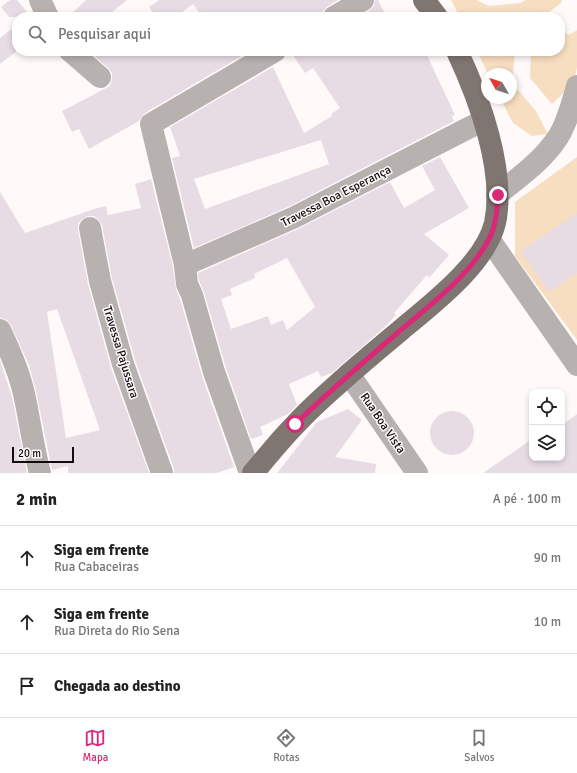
<!DOCTYPE html>
<html lang="pt">
<meta charset="utf-8">
<style>
body{margin:0;font-family:Signika,sans-serif;background:#f2f2f2;color:#222}
.controls{position:absolute;right:12px;bottom:12px;display:grid;overflow:hidden;border-radius:8px;box-shadow:0 2px 6px #0003}
.controls button{width:36px;height:36px;display:grid;place-items:center;padding:0;border:0;border-bottom:1px solid #e0e0e0;background:#fff;color:#222;font:20px sans-serif}
.compass{position:absolute;left:481px;top:68px;width:36px;height:36px;border-radius:50%;background:#fff;box-shadow:0 2px 6px #0003;rotate:309deg}
.scale{position:absolute;left:12px;bottom:10px;width:62px;box-sizing:border-box;padding-left:4px;border:2px solid #110c0d;border-top:0;font-size:11px;line-height:14px;white-space:nowrap;color:#110c0d;-webkit-text-stroke:3px #fff9fa;paint-order:stroke}
.stop{position:absolute;width:12px;height:12px;margin:-9px;border:3px solid #db2777;border-radius:50%;background:#fff}
.stop.end{background:#db2777;border-color:#fff;box-shadow:0 1px 4px #0008}
.list{margin:0;padding:0;list-style:none}
h2{display:flex;justify-content:space-between;align-items:center;height:52px;margin:0;padding:0 16px;font-size:17px}
h2 small{font-size:13px;font-weight:400;color:#767676}
.list li{display:grid;grid-template-columns:26px 1fr auto;gap:12px;align-items:center;box-sizing:border-box;height:64px;padding:0 16px;border-top:1px solid #e0e0e0}
.list b{display:block;font-size:15px;white-space:nowrap}
.list p{margin:0;font-size:13px;white-space:nowrap;color:#767676}
.list em{font-size:13px;font-style:normal;color:#767676}
.icon{flex:none;width:22px;height:22px;fill:none;stroke:currentColor;stroke-width:2;stroke-linecap:round;stroke-linejoin:round}
.map{position:relative;flex:none;width:577px;height:473px;overflow:hidden}
.search{position:absolute;background:#fff;box-shadow:0 2px 6px #0003;left:12px;right:12px;top:12px;height:44px;display:flex;align-items:center;gap:10px;box-sizing:border-box;padding:0 14px;border-radius:16px;color:#767676;font-size:15px}
.sheet{height:244px;background:#fff}
nav{display:flex;justify-content:space-around;align-items:center;box-sizing:border-box;height:56px;border-top:1px solid #e0e0e0;background:#fff;font-size:11px;color:#767676}
nav a{display:grid;justify-items:center;gap:2px}
nav .on{color:#db2777}
.map>svg:first-child{display:block}
.green{fill:#f8dec0}
.building{fill:#e8dce4;fill-rule:evenodd}
.lines{fill:none;stroke-linecap:round;stroke-linejoin:round}
.minor{stroke:#b7b1af;stroke-width:22}
.major{stroke:#7f7571;stroke-width:22}
.route{stroke:#db2777;stroke-width:5}
.labels{text-anchor:middle;stroke-width:3;stroke-linejoin:round;paint-order:stroke}
.street-label{font-size:12px;fill:#110c0d;stroke:#fff9fa}
</style>
<div class="map">
<svg width="577" height="473" viewBox="0 0 577 473">
<rect width="100%" height="100%" fill="#fff9fa"/>
<g class="green">
<path d="M451,0h25l13,6 31,-3 6,-3h36l-1,3 -18,14h-83z"/>
<path d="M560,30l9,5 8,-5v37l-3,16 -22,21 -22,-26 1,-27h29z"/>
<path d="M477,51h38l-3,32 24,28 12,23 -16,2 -19,-13 -13,-25h11v-24h-23z"/>
<path d="M577,157v183l-62,-84v-54z"/>
</g>
<g class="building">
<path d="M10,0h7l14,17h-22l-8,-10z"/>
<path d="M86,0h41l-21,17h-38z"/>
<path d="M159,0h179l-10,6 -5,5 -1,6h-54l-3,-5 -8,5h-55l-9,-13 -18,13h-19l-7,-10z"/>
<path d="M375,0h3l9,17h-28l10,-6 5,-5z"/>
<path d="M17,25v26l-17,13v-26z"/>
<path d="M89,51h161l-105,62 -6,8 -50,28 -10,-20 -7,3 -10,-21 48,-25 2,-7v-6l-4,-5z"/>
<path d="M290,51h135l30,64 -3,1 2,5 -164,85 -96,42 -22,-90 8,-2 -10,-29 103,-60 31,66 28,-17 -1,-2 9,-6 -27,-40 -8,5zM321,140l8,24 -124,45 -11,-30z"/>
<path d="M440,157l29,51 -45,26 25,21 -20,23 -2,-3 -33,38 2,2 -11,12 -53,46 -11,4 -3,-6 -29,13 8,21 -9,9 -28,13 3,8 -12,4 -25,-71 -22,-76 -5,-11 -1,-8 102,-45 90,-46 14,26 31,-18 -13,-24zM287,258l28,49 -28,23 -4,-10 -12,5 -3,-9 -37,13 -10,-30 11,-4 -2,-6 25,-11 -1,-4z"/>
<path d="M151,179l22,88 3,22 4,10 22,77 32,91 -17,6h-43v-4l-39,-109 -23,-82 -10,-53 -3,-5 -5,-4h-6l-6,3 -4,5v6l10,54 23,84 38,105h-81v-7l-16,4 -16,-79 -7,-26 -18,-40 -4,-5 -7,-2v-126l25,41 69,-24 12,-3 2,9 33,-7 -6,-24zM57,309l43,121 -34,8 -19,-126z"/>
<path d="M577,213v60l-28,19 -28,-41z"/>
<path d="M0,360l12,37 15,76h-27z"/>
<path d="M348,409l14,11 -27,37 41,7 -1,9h-98l40,-51z"/>
<circle cx="452" cy="433" r="22"/>
<path d="M577,414v59h-94l49,-34v19h30v-33z"/>
</g>
<g class="lines">
<g class="minor">
<path d="M40,0l8,17"/>
<path d="M334,17l29,-17"/>
<path d="M70,51l30,26"/>
<path d="M497,195c21,-17 44,-33 59,-55 10,-13 17,-39 21,-54"/>
<path d="M90,228l10,53 23,83 39,109"/>
<path d="M489,239l88,126"/>
<path d="M185,265l110,-48 189,-97"/>
<path d="M0,330c10,21 19,41 24,64 6,26 9,53 16,79"/>
<path d="M349,374l68,99"/>
<path d="M250,473l-36,-101 -22,-77 -5,-11 -2,-19 -34,-141 124,-73"/>
</g>
<g class="major">
<path d="M424,0l13,17"/>
<path d="M253,473c14,-16 27,-33 42,-48 16,-18 35,-34 53,-50 17,-15 35,-30 53,-45 31,-26 84,-66 94,-107 11,-53 -16,-125 -38,-172"/>
</g>
</g>
<g class="lines">
<path class="route" d="M295,424c33,-31 66,-60 100,-89 31,-27 75,-59 94,-96 7,-13 8,-29 9,-44"/>
</g>
<g class="labels">
<g class="street-label">
<text transform="translate(336 196) rotate(-27)" y="4">Travessa Boa Esperança</text>
<text transform="translate(121 352) rotate(73)" y="4">Travessa Pajussara</text>
<text transform="translate(383 423) rotate(56)" y="4">Rua Boa Vista</text>
</g>
</g>
</svg>
<div class="controls">
<button><svg class="icon" aria-label="locate" viewBox="0 0 24 24"><circle cx="12" cy="12" r="6"/><path d="M12 2v4M12 18v4M2 12h4M18 12h4"/></svg></button>
<button><svg class="icon" aria-label="layers" viewBox="0 0 24 24"><path d="M12 4l9 5-9 5-9-5zM3 14l9 5 9-5"/></svg></button>
</div>
<svg class="compass" viewBox="-18 -18 36 36"><path d="M0-13l5 13h-10z" fill="#e53935"/><path d="M0 13l5-13h-10z" fill="#767676"/></svg>
<div class="scale">20 m</div>
<div class="stop" style="left:295px;top:424px"></div>
<div class="stop end" style="left:498px;top:195px"></div>
<div class="search"><svg class="icon" aria-label="search" viewBox="0 0 24 24"><circle cx="10" cy="10" r="6"/><path d="M15 15l6 6"/></svg>Pesquisar aqui</div>
</div>
<section class="sheet">
<h2>2 min<small>A pé · 100 m</small></h2>
<ul class="list">
<li><svg class="icon" aria-label="ahead" viewBox="0 0 24 24"><path d="M12 20V5M6 11l6-6 6 6"/></svg><div><b>Siga em frente</b><p>Rua Cabaceiras</p></div><em>90 m</em></li>
<li><svg class="icon" aria-label="ahead" viewBox="0 0 24 24"><path d="M12 20V5M6 11l6-6 6 6"/></svg><div><b>Siga em frente</b><p>Rua Direta do Rio Sena</p></div><em>10 m</em></li>
<li><svg class="icon" aria-label="arrive" viewBox="0 0 24 24"><path d="M6 21V4h12l-3 4 3 4H6"/></svg><div><b>Chegada ao destino</b></div></li>
</ul>
</section>
<nav>
<a class="on"><svg class="icon" aria-label="map" viewBox="0 0 24 24"><path d="M3 6l6-2 6 2 6-2v14l-6 2-6-2-6 2zM9 4v14M15 6v14"/></svg>Mapa</a>
<a><svg class="icon" aria-label="directions" viewBox="0 0 24 24"><path d="M12 3l9 9-9 9-9-9zM9 14v-3h6M13 9l2 2-2 2"/></svg>Rotas</a>
<a><svg class="icon" aria-label="saved" viewBox="0 0 24 24"><path d="M7 4h10v16l-5-4-5 4z"/></svg>Salvos</a>
</nav>
